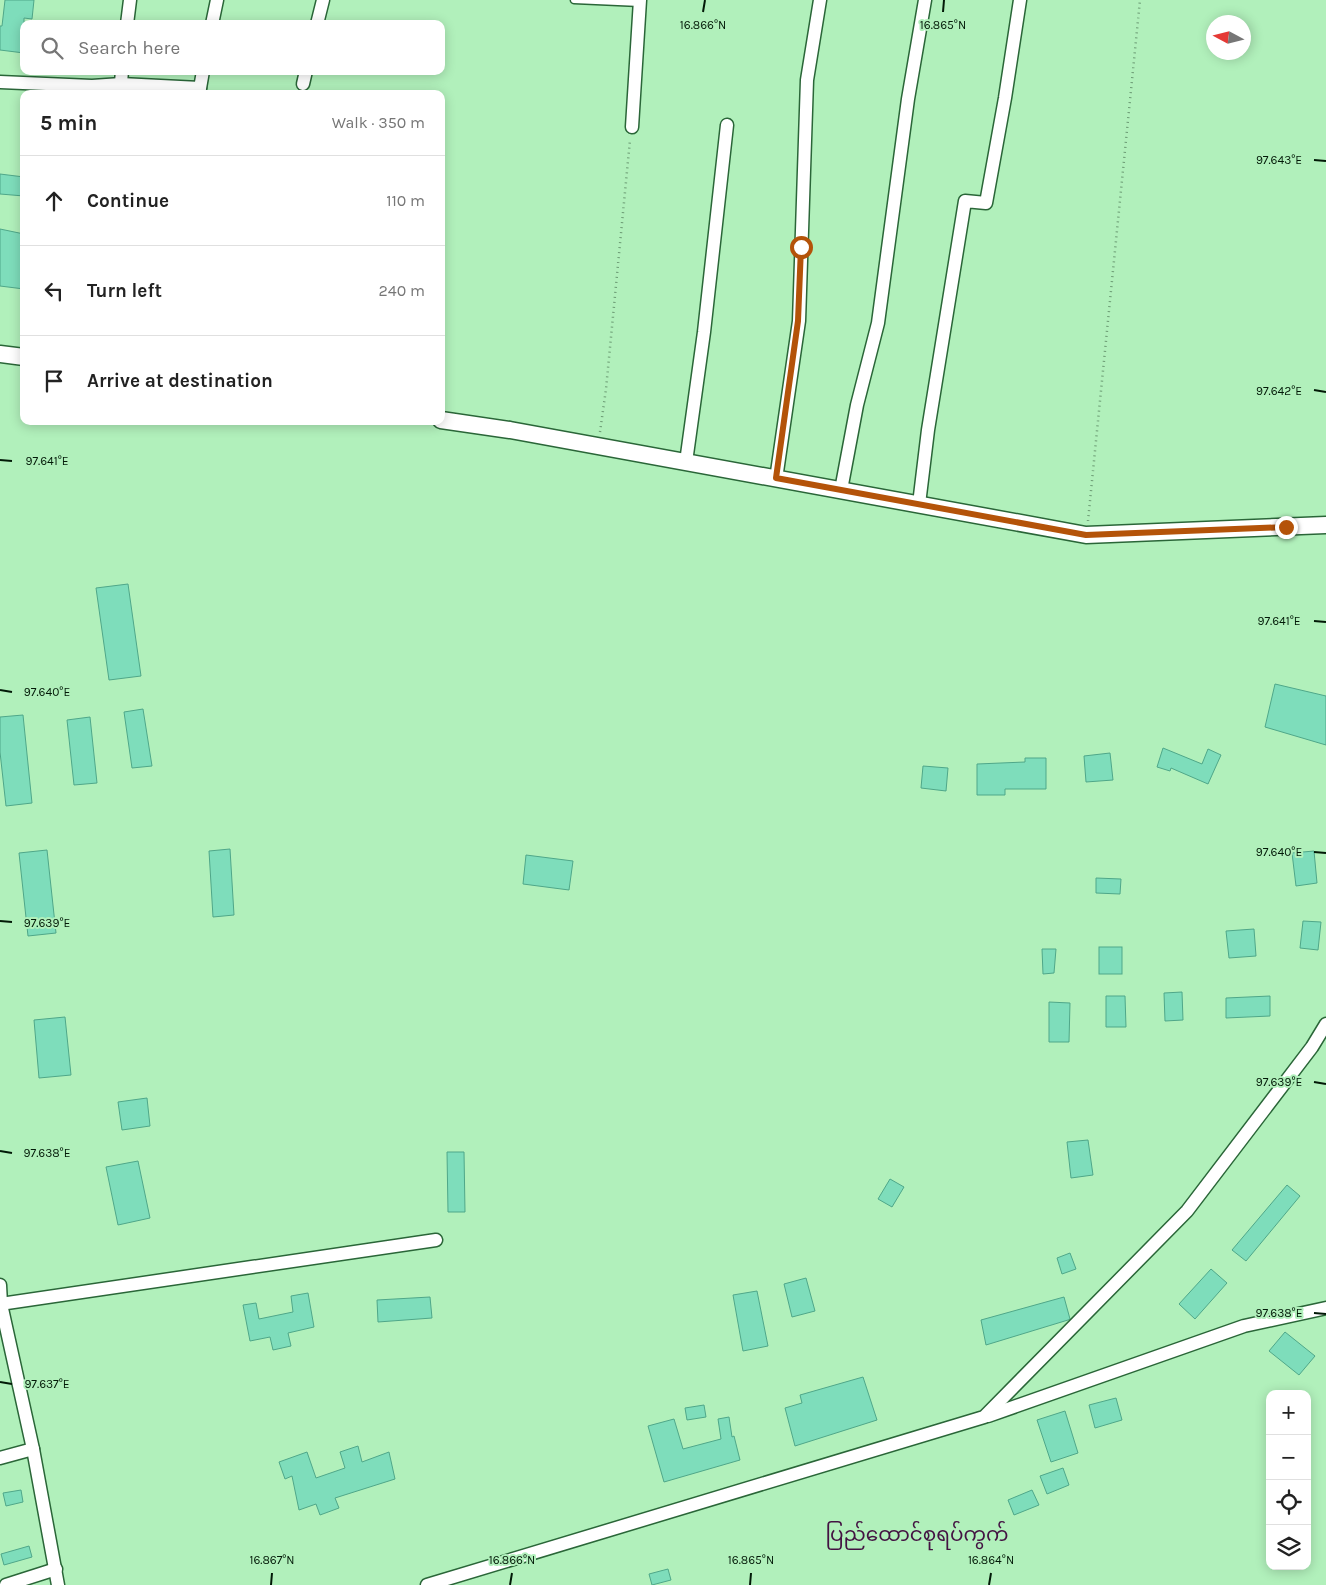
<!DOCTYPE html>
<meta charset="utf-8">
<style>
body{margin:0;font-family:Karla,"Noto Sans Myanmar",sans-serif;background:#f6f6f6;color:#222}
.controls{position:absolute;right:15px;bottom:15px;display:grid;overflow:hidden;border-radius:10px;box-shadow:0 2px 12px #0003}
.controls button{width:45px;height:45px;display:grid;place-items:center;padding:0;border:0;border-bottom:1px solid #e0e0e0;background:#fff;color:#222;font:25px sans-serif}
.compass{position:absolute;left:1206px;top:15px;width:45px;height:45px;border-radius:50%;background:#fff;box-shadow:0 2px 12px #0003;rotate:277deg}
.stop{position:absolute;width:15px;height:15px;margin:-11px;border:4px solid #b45309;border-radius:50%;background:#fff}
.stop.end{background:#b45309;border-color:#fff;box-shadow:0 1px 5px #0008}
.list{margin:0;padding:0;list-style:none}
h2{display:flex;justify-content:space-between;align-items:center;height:65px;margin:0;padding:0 20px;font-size:21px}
h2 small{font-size:16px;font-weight:400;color:#767676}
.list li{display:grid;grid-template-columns:32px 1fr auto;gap:15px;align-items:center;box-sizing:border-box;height:90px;padding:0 20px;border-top:1px solid #e0e0e0}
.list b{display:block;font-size:19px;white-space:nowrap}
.list em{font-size:16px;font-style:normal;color:#767676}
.icon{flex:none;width:28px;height:28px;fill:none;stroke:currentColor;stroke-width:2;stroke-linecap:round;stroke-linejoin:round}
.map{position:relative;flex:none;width:1326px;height:1585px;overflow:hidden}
.search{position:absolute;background:#fff;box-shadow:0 2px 12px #0003;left:20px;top:20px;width:425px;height:55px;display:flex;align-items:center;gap:12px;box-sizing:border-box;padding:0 18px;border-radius:10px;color:#767676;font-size:19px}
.panel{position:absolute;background:#fff;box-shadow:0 2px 12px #0003;left:20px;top:90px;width:425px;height:335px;border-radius:10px}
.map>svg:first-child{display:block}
.building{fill:#7eddbb;stroke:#4fa789}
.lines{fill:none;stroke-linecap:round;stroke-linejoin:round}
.service-casing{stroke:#2a6638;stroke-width:9}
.minor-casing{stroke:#2a6638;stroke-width:15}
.tertiary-casing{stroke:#2a6638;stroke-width:19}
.path{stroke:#6c9b74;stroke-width:2.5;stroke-dasharray:1 4;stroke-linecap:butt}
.service{stroke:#fff;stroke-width:6}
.minor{stroke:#fff;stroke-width:12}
.tertiary{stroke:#fff;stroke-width:16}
.route{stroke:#b45309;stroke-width:6}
.ticks{fill:none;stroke:#021907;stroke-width:2}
.labels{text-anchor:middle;stroke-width:4;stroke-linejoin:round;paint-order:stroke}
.quarter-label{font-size:20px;fill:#431242;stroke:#b1f0bb}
.ticks-label{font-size:12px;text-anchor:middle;fill:#021907;stroke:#b1f0bb;stroke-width:4;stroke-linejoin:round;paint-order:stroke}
</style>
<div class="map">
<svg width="1326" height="1585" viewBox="0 0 1326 1585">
<rect width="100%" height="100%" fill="#b1f0bb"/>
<g class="building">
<path d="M5,0h29l-2,19 -8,-1v35l-24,-3v-24h2z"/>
<path d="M0,174l24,3v19l-24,-2z"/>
<path d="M0,229l24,5v55l-24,-3z"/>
<path d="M128,584l13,92 -32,4 -13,-92z"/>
<path d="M1275,684l51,12v49l-61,-18z"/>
<path d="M143,709l9,57 -20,2 -8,-56z"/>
<path d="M23,715l9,88 -26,3 -6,-54v-35z"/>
<path d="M90,717l7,66 -23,2 -7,-65z"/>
<path d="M1163,748l39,16 6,-15 13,6 -13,29 -37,-16 -1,3 -13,-4z"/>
<path d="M1110,753l3,27 -27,2 -2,-26z"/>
<path d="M1025,758h21v31h-41v6h-28v-31l48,-2z"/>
<path d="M923,766l25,2 -2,23 -25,-3z"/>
<path d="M230,849l4,66 -21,2 -4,-66z"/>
<path d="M47,850l9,83 -28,3 -9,-83z"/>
<path d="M1314,851l3,32 -21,3 -4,-33z"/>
<path d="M526,855l47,6 -4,29 -46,-6z"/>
<path d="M1096,878l25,1 -1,15 -24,-1z"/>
<path d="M1303,921l18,1 -3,28 -18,-2z"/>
<path d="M1254,929l2,27 -27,2 -3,-27z"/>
<rect x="1099" y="947" width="23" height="27"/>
<path d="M1042,949h14l-2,24 -11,1z"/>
<path d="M1182,992l1,28 -18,1 -1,-28z"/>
<path d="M1106,996h19l1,31h-20z"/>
<path d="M1270,996v20l-44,2v-20z"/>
<path d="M1049,1002l21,1 -1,39h-20z"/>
<path d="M65,1017l6,58 -32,3 -5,-58z"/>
<path d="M147,1098l3,28 -28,4 -4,-28z"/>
<path d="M1088,1140l5,35 -22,3 -4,-36z"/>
<path d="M447,1152h17l1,60h-17z"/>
<path d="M138,1161l12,57 -32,7 -12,-58z"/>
<path d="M890,1179l14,8 -12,20 -14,-8z"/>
<path d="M1287,1185l13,11 -54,65 -14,-11z"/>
<path d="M1070,1253l6,16 -14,5 -5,-16z"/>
<path d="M1211,1269l16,14 -32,36 -16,-15z"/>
<path d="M806,1278l9,33 -23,6 -8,-33z"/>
<path d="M757,1291l11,55 -25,5 -10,-56z"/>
<path d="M308,1293l6,34 -26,6 3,13 -18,4 -3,-13 -20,4 -7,-36 13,-2 3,16 34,-7 -2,-16z"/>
<path d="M430,1297l2,21 -54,4 -1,-22z"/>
<path d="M1064,1297l6,22 -2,1 -82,25 -5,-25z"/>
<path d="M1285,1332l30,24 -16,19 -30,-24z"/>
<path d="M863,1377l14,43 -82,26 -10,-38 17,-5 -2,-8z"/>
<path d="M1116,1398l6,22 -27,8 -6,-23z"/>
<path d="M704,1405l2,12 -19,3 -2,-12z"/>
<path d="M1065,1411l13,42 -27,9 -14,-42z"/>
<path d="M729,1417l3,20 2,-1 6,24 -76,22 -16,-56 26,-7 9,30 38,-10 -3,-20z"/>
<path d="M358,1446l4,16 27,-10 6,27 -60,19 4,10 -19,7 -4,-11 -17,6 -7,-34 -7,3 -6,-17 28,-10 9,26 29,-10 -5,-16z"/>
<path d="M1063,1468l6,17 -22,9 -7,-18z"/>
<path d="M21,1490l2,12 -17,4 -3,-13z"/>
<path d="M1032,1490l7,15 -25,10 -6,-15z"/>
<path d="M29,1546l3,11 -28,8 -3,-11z"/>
<path d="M668,1569l3,11 -19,5 -3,-11z"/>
</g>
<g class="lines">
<defs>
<path id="service" d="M574,0l66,3"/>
<g id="minor">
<path d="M127,24l3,-24"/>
<path d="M212,24l5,-24"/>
<path d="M317,24l6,-24"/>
<path d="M0,82l92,4 29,-2 79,4"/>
<path d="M303,84l3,-13"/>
<path d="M120,94l2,-23"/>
<path d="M199,94l4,-23"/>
<path d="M632,127l8,-127"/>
<path d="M686,462l18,-130 23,-207"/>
<path d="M776,479l23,-158 8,-241 13,-80"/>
<path d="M841,490l16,-85 21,-82 30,-224 17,-99"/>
<path d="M919,504l9,-74 37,-229 21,2 19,-105 15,-98"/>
<path d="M0,1285l1,19 32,145 25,136"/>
<path d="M0,1304l436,-64"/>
<path d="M988,1416l256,-90 82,-18"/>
<path d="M0,1458l33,-9"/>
<path d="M6,1585l50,-16"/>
<path d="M427,1585l557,-168 203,-206 125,-164 14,-23"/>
</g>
<g id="tertiary">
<path d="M0,354l24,3"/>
<path d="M441,420l69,10 576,105 240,-10"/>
</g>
</defs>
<use href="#service" class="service-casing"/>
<use href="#minor" class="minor-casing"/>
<use href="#tertiary" class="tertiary-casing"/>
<g class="path">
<path d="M600,432l6,-43 24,-249"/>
<path d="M1088,521l52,-521"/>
</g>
<use href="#service" class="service"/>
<use href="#minor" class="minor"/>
<use href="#tertiary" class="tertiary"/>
</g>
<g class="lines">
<path class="route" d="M801,247l-3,74 -22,157 310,57 200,-8"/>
</g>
<path class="ticks" d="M703,12l2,-12M943,12l1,-12M1314,160l12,1M1314,390l12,2M0,460l12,1M1314,621l12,1M0,690l12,2M1314,852l12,1M0,921l12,1M1314,1082l12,2M0,1151l12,2M1314,1313l12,1M0,1382l12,2M271,1585l1,-12M510,1585l2,-12M750,1585l1,-12M989,1585l2,-12"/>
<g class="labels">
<g class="quarter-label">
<text x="917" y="1541">ပြည်ထောင်စုရပ်ကွက်</text>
</g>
</g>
<g class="ticks-label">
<text x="943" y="29">16.865°N</text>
<text x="703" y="29">16.866°N</text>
<text x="1279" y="164">97.643°E</text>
<text x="1279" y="395">97.642°E</text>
<text x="47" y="465">97.641°E</text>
<text x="1279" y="625">97.641°E</text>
<text x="47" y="696">97.640°E</text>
<text x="1279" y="856">97.640°E</text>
<text x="47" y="927">97.639°E</text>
<text x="1279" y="1086">97.639°E</text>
<text x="47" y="1157">97.638°E</text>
<text x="1279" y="1317">97.638°E</text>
<text x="47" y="1388">97.637°E</text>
<text x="272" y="1564">16.867°N</text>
<text x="512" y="1564">16.866°N</text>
<text x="751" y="1564">16.865°N</text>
<text x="991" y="1564">16.864°N</text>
</g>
</svg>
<div class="controls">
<button>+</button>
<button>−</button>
<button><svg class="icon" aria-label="locate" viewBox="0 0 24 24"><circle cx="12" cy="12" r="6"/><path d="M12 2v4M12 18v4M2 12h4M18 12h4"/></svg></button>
<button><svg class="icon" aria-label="layers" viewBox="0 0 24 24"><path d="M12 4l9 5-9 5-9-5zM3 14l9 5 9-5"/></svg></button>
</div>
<svg class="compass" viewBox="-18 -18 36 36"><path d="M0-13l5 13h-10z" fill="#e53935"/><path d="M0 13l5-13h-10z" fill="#767676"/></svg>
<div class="stop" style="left:801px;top:247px"></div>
<div class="stop end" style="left:1286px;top:527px"></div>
<div class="search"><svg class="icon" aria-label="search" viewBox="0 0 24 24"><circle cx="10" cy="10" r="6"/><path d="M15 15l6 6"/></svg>Search here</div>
<section class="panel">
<h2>5 min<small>Walk · 350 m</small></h2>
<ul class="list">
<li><svg class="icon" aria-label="ahead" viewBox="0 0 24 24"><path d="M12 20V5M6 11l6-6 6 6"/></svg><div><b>Continue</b></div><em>110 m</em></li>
<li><svg class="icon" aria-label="left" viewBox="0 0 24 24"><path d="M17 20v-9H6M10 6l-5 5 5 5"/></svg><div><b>Turn left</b></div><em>240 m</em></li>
<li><svg class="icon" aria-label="arrive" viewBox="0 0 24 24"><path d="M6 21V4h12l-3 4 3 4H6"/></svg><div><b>Arrive at destination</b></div></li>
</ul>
</section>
</div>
